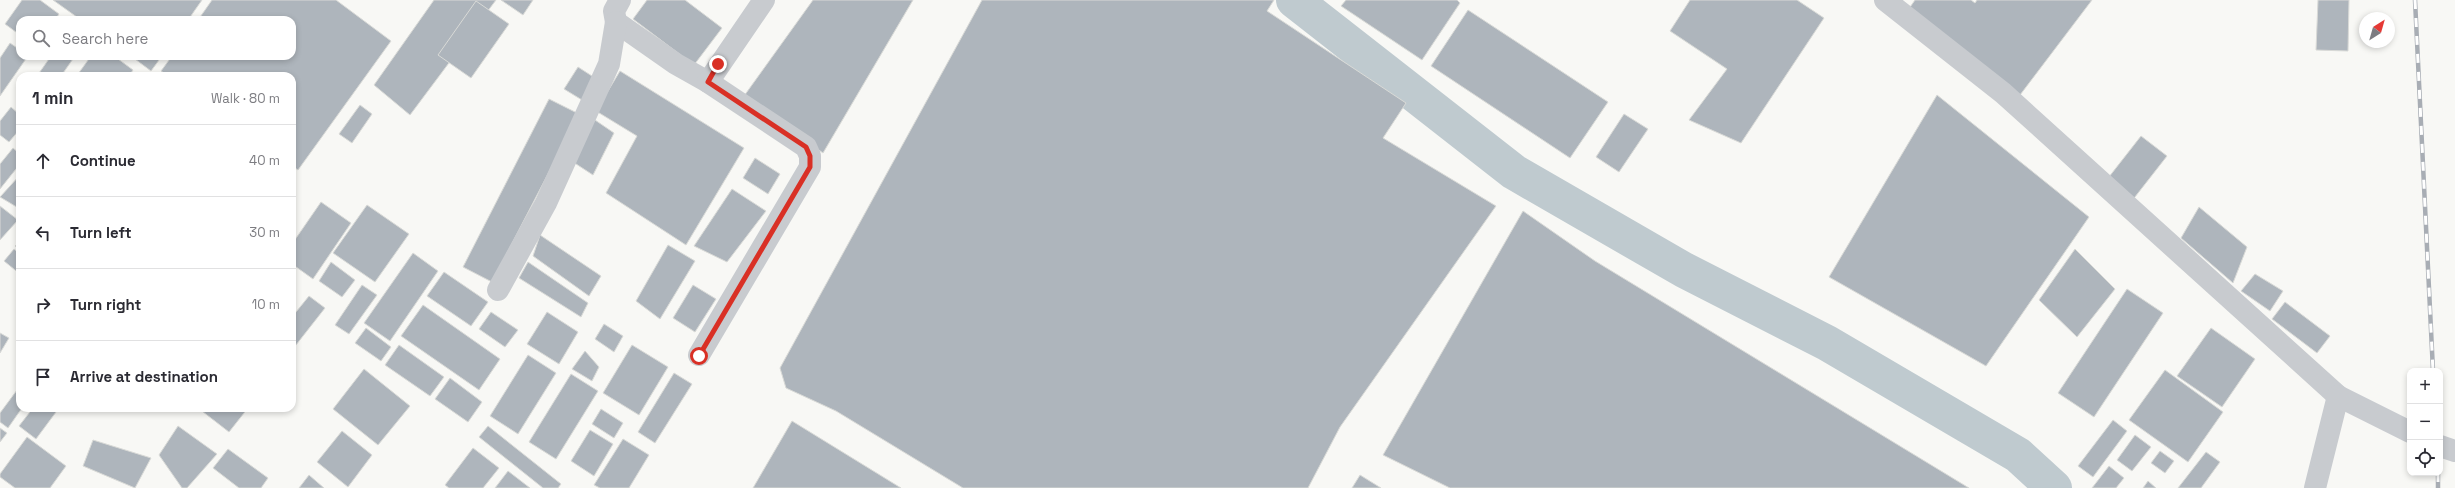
<!DOCTYPE html>
<meta charset="utf-8">
<style>
body{margin:0;font-family:"Space Grotesk",sans-serif;background:#f7f7f7;color:#2b2b33}
.controls{position:absolute;right:12px;bottom:12px;display:grid;overflow:hidden;border-radius:8px;box-shadow:0 2px 6px #0003}
.controls button{width:36px;height:36px;display:grid;place-items:center;padding:0;border:0;border-bottom:1px solid #e1e1e2;background:#fff;color:#2b2b33;font:20px sans-serif}
.compass{position:absolute;left:2359px;top:12px;width:36px;height:36px;border-radius:50%;background:#fff;box-shadow:0 2px 6px #0003;rotate:37deg}
.stop{position:absolute;width:12px;height:12px;margin:-9px;border:3px solid #d93025;border-radius:50%;background:#fff}
.stop.end{background:#d93025;border-color:#fff;box-shadow:0 1px 4px #0008}
.list{margin:0;padding:0;list-style:none}
h2{display:flex;justify-content:space-between;align-items:center;height:52px;margin:0;padding:0 16px;font-size:17px}
h2 small{font-size:13px;font-weight:400;color:#7c7c81}
.list li{display:grid;grid-template-columns:26px 1fr auto;gap:12px;align-items:center;box-sizing:border-box;height:72px;padding:0 16px;border-top:1px solid #e1e1e2}
.list b{display:block;font-size:15px;white-space:nowrap}
.list em{font-size:13px;font-style:normal;color:#7c7c81}
.icon{flex:none;width:22px;height:22px;fill:none;stroke:currentColor;stroke-width:2;stroke-linecap:round;stroke-linejoin:round}
.map{position:relative;flex:none;width:2455px;height:488px;overflow:hidden}
.search{position:absolute;background:#fff;box-shadow:0 2px 6px #0003;left:16px;top:16px;width:280px;height:44px;display:flex;align-items:center;gap:10px;box-sizing:border-box;padding:0 14px;border-radius:12px;color:#7c7c81;font-size:15px}
.panel{position:absolute;background:#fff;box-shadow:0 2px 6px #0003;left:16px;top:72px;width:280px;height:340px;border-radius:12px}
.map>svg:first-child{display:block}
.lines{fill:none;stroke-linecap:round;stroke-linejoin:round}
.canal{stroke:#bfcacf;stroke-width:36}
.building{fill:#aeb5bc;stroke:#d9dad7}
.minor{stroke:#c8cbcf;stroke-width:22}
.rail-casing{stroke:#a8adb4;stroke-width:4.5}
.rail{stroke:#fff;stroke-width:3;stroke-dasharray:9;stroke-linecap:butt}
.route{stroke:#d93025;stroke-width:5}
</style>
<div class="map">
<svg width="2455" height="488" viewBox="0 0 2455 488">
<rect width="100%" height="100%" fill="#f8f8f5"/>
<g class="lines">
<path class="canal" d="M1294,0l220,172 170,98 143,73 191,112 36,33"/>
</g>
<g class="building">
<path d="M22,0h18l19,14 -4,6h-35v15l-15,-11z"/>
<path d="M53,0h149l-14,20h-107z"/>
<path d="M212,0h124l55,41 -93,129 -6,-4v-90h-124l-7,-5 11,-15h120v-36h-94z"/>
<path d="M434,0h62l-86,115 -36,-30z"/>
<path d="M501,0h32l-10,15z"/>
<path d="M647,0h38l37,28 -28,37 -61,-46z"/>
<path d="M813,0h100l-90,153 -79,-57z"/>
<path d="M982,0h292l-7,11 139,92 -23,35 113,68 -156,221 -32,61h-345l-127,-77 -50,-23 -6,-20z"/>
<path d="M1346,0h111l3,3 -38,57 -81,-54z"/>
<path d="M1690,0h107l27,18 -83,125 -52,-23 38,-51 -57,-38z"/>
<path d="M1915,0h56l4,3 2,-3h115l-72,95 -112,-85z"/>
<path d="M2318,0h31l-1,51 -32,-1z"/>
<path d="M476,1l33,23 -38,54 -33,-23z"/>
<path d="M1468,10l140,92 -38,56 -139,-92z"/>
<path d="M10,43l10,7v6h8l-28,40v-38z"/>
<path d="M51,56h24l-14,20h-24z"/>
<path d="M91,56h23l19,14 -4,6h-49l-2,-2z"/>
<path d="M131,56h31l-11,15z"/>
<path d="M578,67l17,11 -13,22 -18,-11z"/>
<path d="M620,71l124,77 -58,97 -80,-52 31,-57 -41,-25z"/>
<path d="M1937,95l152,122 -103,149 -157,-89z"/>
<path d="M549,99l30,15 -87,168 -29,-15z"/>
<path d="M360,105l12,9 -20,29 -13,-9z"/>
<path d="M11,107l9,8v14l-11,13 -9,-7v-14z"/>
<path d="M1624,114l24,15 -29,43 -23,-15z"/>
<path d="M595,120l19,13 -21,42 -23,-15z"/>
<path d="M2141,136l26,20 -36,46 -26,-20z"/>
<path d="M13,148l7,6v10l-20,25v-25z"/>
<path d="M755,158l25,16 -12,20 -25,-16z"/>
<path d="M20,175v34l-20,-12z"/>
<path d="M732,189l34,22 -39,51 -33,-16z"/>
<path d="M321,202l30,21 -38,56 -21,-15v-20z"/>
<path d="M367,205l42,29 -34,48 -42,-29z"/>
<path d="M0,206l18,14 -18,20z"/>
<path d="M2199,207l48,40 -14,36 -52,-45z"/>
<path d="M1523,211l72,50 374,227h-519l-67,-33z"/>
<path d="M540,235l61,41 -12,20 -56,-40z"/>
<path d="M20,241v8l-5,-3z"/>
<path d="M668,245l27,16 -35,58 -24,-18z"/>
<path d="M14,249l6,5v20l-16,-13z"/>
<path d="M2075,249l40,40 -38,48 -38,-37z"/>
<path d="M413,253l25,18 -48,70 -26,-18z"/>
<path d="M331,262l24,18 -13,17 -23,-16z"/>
<path d="M528,262l60,41 -7,14 -62,-39z"/>
<path d="M444,272l44,30 -17,24 -44,-30z"/>
<path d="M2255,274l28,17 -13,20 -29,-20z"/>
<path d="M362,285l15,10 -28,39 -14,-9z"/>
<path d="M693,285l23,14 -21,33 -22,-14z"/>
<path d="M2127,289l36,24 -69,104 -36,-24z"/>
<path d="M309,296l16,12 -33,42v-33z"/>
<path d="M2285,302l45,34 -13,17 -45,-34z"/>
<path d="M423,305l77,54 -21,31 -78,-54z"/>
<path d="M491,312l27,18 -13,17 -26,-18z"/>
<path d="M547,312l31,20 -19,32 -32,-20z"/>
<path d="M604,324l19,12 -9,16 -19,-13z"/>
<path d="M366,328l25,19 -10,14 -26,-18z"/>
<path d="M2211,328l44,31 -33,48 -45,-31z"/>
<path d="M0,333l9,5 -9,15z"/>
<path d="M399,345l45,32 -14,19 -45,-31z"/>
<path d="M632,345l36,22 -29,48 -36,-22z"/>
<path d="M585,351l14,16 -7,14 -20,-12z"/>
<path d="M528,355l28,18 -38,61 -28,-18z"/>
<path d="M364,369l46,37 -32,39 -45,-36z"/>
<path d="M2165,370l58,42 -35,50 -59,-42z"/>
<path d="M674,373l18,11 -37,59 -17,-11z"/>
<path d="M571,374l27,17 -42,68 -27,-17z"/>
<path d="M450,378l32,24 -14,20 -33,-23z"/>
<path d="M20,386v22h2l-14,20 -8,-6v-9z"/>
<path d="M33,408h26l-23,31 -17,-13z"/>
<path d="M198,408h50l-19,24z"/>
<path d="M601,409l22,14 -9,15 -22,-14z"/>
<path d="M2113,420l14,11 -34,46 -15,-11z"/>
<path d="M792,421l109,67h-148z"/>
<path d="M178,426l39,28 -30,34h-5l-23,-33z"/>
<path d="M488,426l73,58 -3,4h-15l-64,-51z"/>
<path d="M0,428l7,5 -7,9z"/>
<path d="M590,430l23,14 -19,32 -23,-15z"/>
<path d="M342,431l30,24 -24,32 -31,-25z"/>
<path d="M2135,435l16,12 -19,24 -15,-11z"/>
<path d="M27,437l39,29 -16,22h-35l-15,-11v-3z"/>
<path d="M623,439l26,16 -20,33h-29l-6,-3z"/>
<path d="M93,440l58,18 -16,30 -52,-22z"/>
<path d="M473,448l26,20 -16,20h-34l-4,-3z"/>
<path d="M228,449l40,29 -7,10h-22l-26,-20z"/>
<path d="M2160,451l14,10 -9,12 -14,-10z"/>
<path d="M2206,452l14,10 -19,26h-23z"/>
<path d="M2109,466l15,12 -8,10h-24z"/>
<path d="M508,471l22,17h-35z"/>
<path d="M309,475l15,13h-25z"/>
<path d="M1360,475l21,13h-29z"/>
<path d="M2148,481l8,7h-13z"/>
</g>
<g class="lines">
<g class="minor">
<path d="M620,0l-6,11 2,11 60,42 32,18"/>
<path d="M1885,0l118,93 335,303 72,36"/>
<path d="M498,290l48,-87 63,-139 7,-42"/>
<path d="M699,355l111,-188v-11l-4,-9 -98,-65 56,-82"/>
<path d="M2440,446l15,5"/>
<path d="M2315,488l23,-92"/>
</g>
<defs>
<g id="rail">
<path d="M2415,0l18,371"/>
<path d="M2438,473v15"/>
</g>
</defs>
<use href="#rail" class="rail-casing"/>
<use href="#rail" class="rail"/>
</g>
<g class="lines">
<path class="route" d="M699,356l111,-189v-11l-4,-9 -98,-65 10,-18"/>
</g>
</svg>
<div class="controls">
<button>+</button>
<button>−</button>
<button><svg class="icon" aria-label="locate" viewBox="0 0 24 24"><circle cx="12" cy="12" r="6"/><path d="M12 2v4M12 18v4M2 12h4M18 12h4"/></svg></button>
</div>
<svg class="compass" viewBox="-18 -18 36 36"><path d="M0-13l5 13h-10z" fill="#e53935"/><path d="M0 13l5-13h-10z" fill="#7c7c81"/></svg>
<div class="stop" style="left:699px;top:356px"></div>
<div class="stop end" style="left:718px;top:64px"></div>
<div class="search"><svg class="icon" aria-label="search" viewBox="0 0 24 24"><circle cx="10" cy="10" r="6"/><path d="M15 15l6 6"/></svg>Search here</div>
<section class="panel">
<h2>1 min<small>Walk · 80 m</small></h2>
<ul class="list">
<li><svg class="icon" aria-label="ahead" viewBox="0 0 24 24"><path d="M12 20V5M6 11l6-6 6 6"/></svg><div><b>Continue</b></div><em>40 m</em></li>
<li><svg class="icon" aria-label="left" viewBox="0 0 24 24"><path d="M17 20v-9H6M10 6l-5 5 5 5"/></svg><div><b>Turn left</b></div><em>30 m</em></li>
<li><svg class="icon" aria-label="right" viewBox="0 0 24 24"><path d="M7 20v-9h11M14 6l5 5-5 5"/></svg><div><b>Turn right</b></div><em>10 m</em></li>
<li><svg class="icon" aria-label="arrive" viewBox="0 0 24 24"><path d="M6 21V4h12l-3 4 3 4H6"/></svg><div><b>Arrive at destination</b></div></li>
</ul>
</section>
</div>
